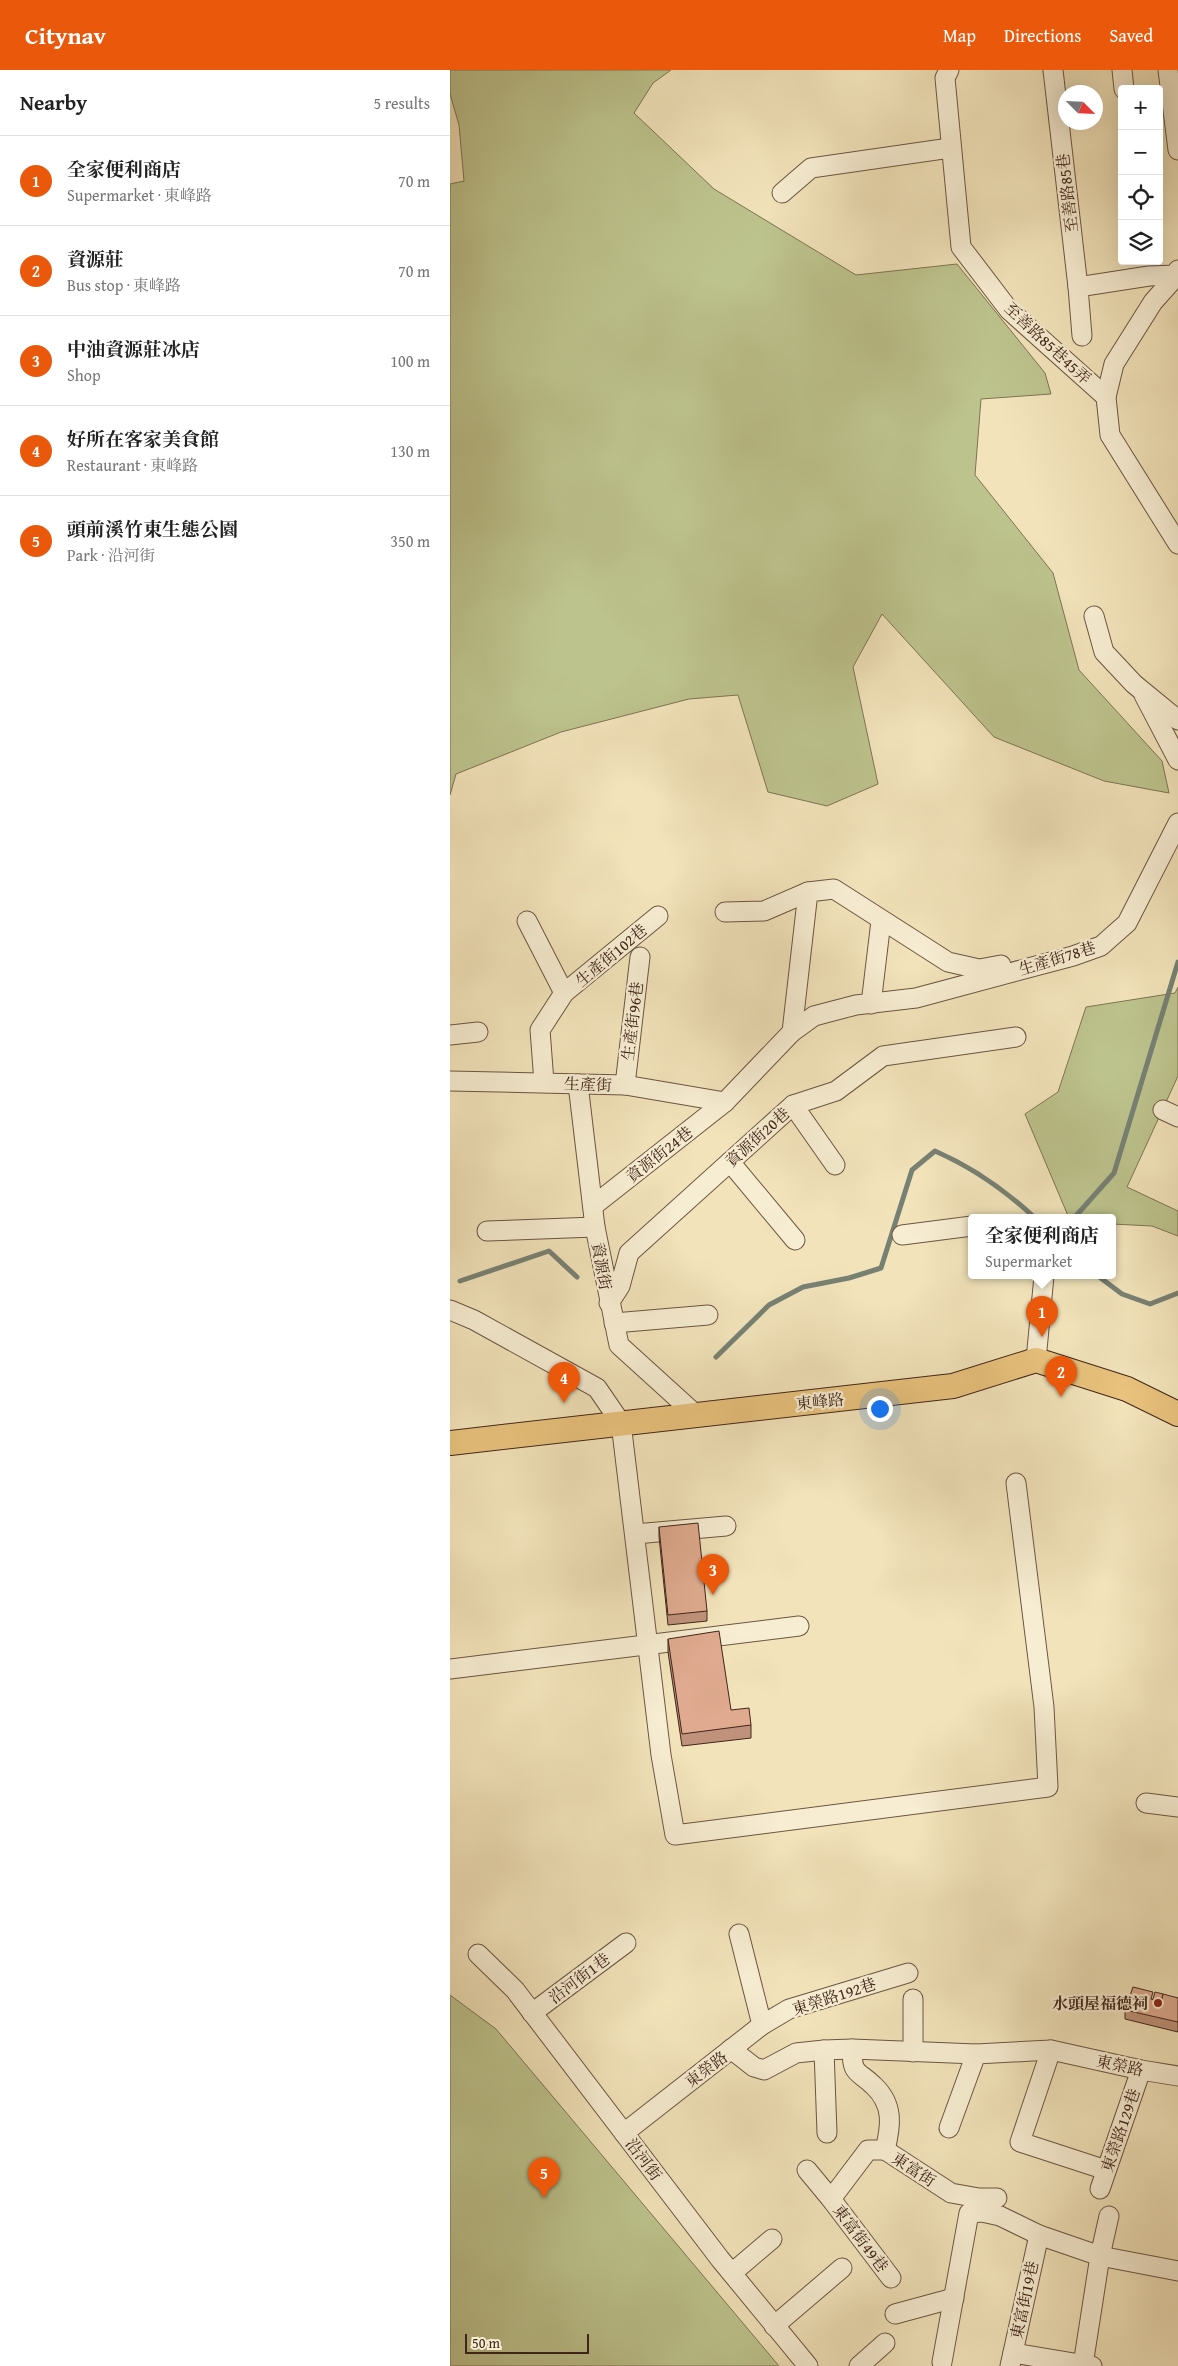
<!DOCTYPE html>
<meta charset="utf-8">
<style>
body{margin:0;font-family:"Gentium Book Plus","Noto Serif TC",serif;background:#f6f6f6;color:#222}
.controls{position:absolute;right:15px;top:15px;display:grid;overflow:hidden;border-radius:5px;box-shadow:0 5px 20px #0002}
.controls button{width:45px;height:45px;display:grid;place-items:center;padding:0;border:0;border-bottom:1px solid #e0e0e0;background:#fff;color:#222;font:25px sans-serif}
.compass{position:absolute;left:608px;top:15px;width:45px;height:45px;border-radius:50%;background:#fff;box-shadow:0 5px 20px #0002;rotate:114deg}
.scale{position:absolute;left:15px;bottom:12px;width:124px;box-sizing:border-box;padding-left:5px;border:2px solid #40261a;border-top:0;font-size:14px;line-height:18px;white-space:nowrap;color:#40261a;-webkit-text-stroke:4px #f7edd2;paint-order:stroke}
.you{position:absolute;left:429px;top:1338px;width:18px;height:18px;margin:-12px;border:4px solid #fff;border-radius:50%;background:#1a73e8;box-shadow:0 0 0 8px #1a73e833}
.badge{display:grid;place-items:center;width:32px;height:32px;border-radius:50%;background:#ea580c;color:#fff;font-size:16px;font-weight:700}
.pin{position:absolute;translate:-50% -41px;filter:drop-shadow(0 1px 2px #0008)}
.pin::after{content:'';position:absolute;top:26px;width:18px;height:15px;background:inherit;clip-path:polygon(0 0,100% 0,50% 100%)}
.popup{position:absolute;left:518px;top:1144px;width:148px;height:65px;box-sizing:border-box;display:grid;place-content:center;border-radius:5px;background:#fff;filter:drop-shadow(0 1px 4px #0005);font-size:16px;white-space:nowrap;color:#767676}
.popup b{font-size:19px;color:#222}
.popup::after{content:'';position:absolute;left:50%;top:100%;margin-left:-10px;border:10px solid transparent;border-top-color:#fff}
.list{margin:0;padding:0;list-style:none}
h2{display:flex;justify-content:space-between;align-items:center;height:65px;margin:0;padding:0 20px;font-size:21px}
h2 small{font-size:16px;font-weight:400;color:#767676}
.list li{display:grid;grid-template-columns:32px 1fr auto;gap:15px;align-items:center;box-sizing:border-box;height:90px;padding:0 20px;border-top:1px solid #e0e0e0}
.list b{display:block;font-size:19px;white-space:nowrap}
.list p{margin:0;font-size:16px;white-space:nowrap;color:#767676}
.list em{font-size:16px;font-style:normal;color:#767676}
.icon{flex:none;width:28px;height:28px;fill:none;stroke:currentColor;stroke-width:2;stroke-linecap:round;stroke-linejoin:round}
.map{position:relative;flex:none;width:728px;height:2296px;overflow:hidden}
header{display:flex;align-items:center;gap:30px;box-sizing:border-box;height:70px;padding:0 25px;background:#ea580c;color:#fff}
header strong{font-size:24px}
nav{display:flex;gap:28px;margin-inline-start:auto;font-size:18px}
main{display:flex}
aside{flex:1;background:#fff}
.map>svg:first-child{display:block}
.green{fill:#bdc38d;stroke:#7e7454}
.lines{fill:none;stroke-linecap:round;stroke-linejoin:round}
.stream{stroke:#778173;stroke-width:5}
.minor-casing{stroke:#6c5542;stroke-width:21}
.major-casing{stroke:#40261a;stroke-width:26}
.minor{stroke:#f7edd2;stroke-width:19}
.major{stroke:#e9c27d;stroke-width:24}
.wall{fill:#c0927b;stroke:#40261a}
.building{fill:#dfaa8f;stroke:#40261a}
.poi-dot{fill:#8f2418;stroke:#f7edd2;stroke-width:2}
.labels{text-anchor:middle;stroke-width:4.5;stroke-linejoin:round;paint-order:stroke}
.street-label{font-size:16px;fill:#40261a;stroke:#f7edd2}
.poi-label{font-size:16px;font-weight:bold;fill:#40261a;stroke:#f7edd2;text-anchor:end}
</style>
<header>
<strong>Citynav</strong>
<nav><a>Map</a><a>Directions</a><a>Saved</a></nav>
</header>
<main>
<aside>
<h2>Nearby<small>5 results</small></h2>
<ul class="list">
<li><span class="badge">1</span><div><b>全家便利商店</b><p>Supermarket · 東峰路</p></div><em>70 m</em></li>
<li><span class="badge">2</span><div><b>資源莊</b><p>Bus stop · 東峰路</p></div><em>70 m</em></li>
<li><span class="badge">3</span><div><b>中油資源莊冰店</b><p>Shop</p></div><em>100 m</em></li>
<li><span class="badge">4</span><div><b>好所在客家美食館</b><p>Restaurant · 東峰路</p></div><em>130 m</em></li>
<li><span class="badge">5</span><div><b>頭前溪竹東生態公園</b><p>Park · 沿河街</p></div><em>350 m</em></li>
</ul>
</aside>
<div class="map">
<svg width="728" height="2296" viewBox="0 0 728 2296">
<rect width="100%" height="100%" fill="#f2e3ba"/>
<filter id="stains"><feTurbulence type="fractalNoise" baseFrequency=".004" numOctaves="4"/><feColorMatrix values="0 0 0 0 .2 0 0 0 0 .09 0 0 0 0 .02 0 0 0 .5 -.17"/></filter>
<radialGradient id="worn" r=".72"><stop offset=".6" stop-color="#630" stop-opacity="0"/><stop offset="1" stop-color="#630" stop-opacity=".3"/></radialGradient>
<g class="green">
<path d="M0,0h221l-18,13 -19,30 80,76 142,86 101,-11 88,109 6,21 -70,5 -6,76 78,98 26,97 83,91 7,32 -65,-12 -110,-44 -112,-123 -29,53 25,117 -51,22 -59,-14 -30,-97 -49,4 -128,33 -105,42 -6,21v-611l14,-3 -5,-56 -9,-31z"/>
<path d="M728,917v89l-51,111 51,24v25l-26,-10 -40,-2v-6h-43l-44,-104 33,-22 28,-85 89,-14z"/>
<path d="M0,1925l46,34 283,337h-329z"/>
</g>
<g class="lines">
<g class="stream">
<path d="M624,1148l40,-45 64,-211"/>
<path d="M648,1206l24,18 28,10 28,-11"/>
<path d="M10,1211l89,-30 28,26"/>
<path d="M266,1287l53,-52 34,-18 46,-9 32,-10 31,-98 23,-19c39,17 70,39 100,67"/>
</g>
<defs>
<g id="minor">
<path d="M499,0l-4,8 16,169 48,63 97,87"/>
<path d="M603,0l25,217"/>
<path d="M672,0l2,19"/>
<path d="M718,0l10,80"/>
<path d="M332,123l29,-25 139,-20"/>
<path d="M728,200l-1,5 -24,27 -39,62 -8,33 4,38 68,109"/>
<path d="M632,266l-4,-49 71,-11 28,-1"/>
<path d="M644,546l10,36 30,32 44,36"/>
<path d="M694,625l34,65"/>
<path d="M275,842l39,-1 44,-19"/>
<path d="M77,851l37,72"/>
<path d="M421,934l10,-83"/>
<path d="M342,962l16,-140 26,-3 114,73 31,7 22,-4"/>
<path d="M0,965l28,-3"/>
<path d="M0,1011l175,4 100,17"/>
<path d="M94,1012l-4,-52 24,-37 94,-77"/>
<path d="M128,1014l17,143 24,118 76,69"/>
<path d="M175,1015l15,-128"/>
<path d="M343,1035l42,60"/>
<path d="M713,1040l15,7"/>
<path d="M280,1092l65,78"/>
<path d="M143,1136l132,-104 67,-70 22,-16 42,-11 60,-7 157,-42 28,-10 26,-23 51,-100"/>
<path d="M37,1161l108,-4"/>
<path d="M452,1165l70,-9"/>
<path d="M159,1233l11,-17 9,-33 164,-148 43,-14 47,-35 133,-19"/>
<path d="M0,1240l24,10 123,68 24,35 40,332 14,80 373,-48 -4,-80 -28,-224"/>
<path d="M164,1253l94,-8"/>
<path d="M586,1290l8,-84"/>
<path d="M185,1464l91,-8"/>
<path d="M0,1599l349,-43"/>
<path d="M696,1733l32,4"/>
<path d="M289,1864l23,91"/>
<path d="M28,1884l37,36 205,269 88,107"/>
<path d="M463,1929v53"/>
<path d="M82,1943l94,-70"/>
<path d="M281,1979l23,18 10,3 32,-17 28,-3 28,-1 124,5 75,-4 90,20 37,6"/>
<path d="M402,1979c0,27 6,21 22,37 20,19 17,40 11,64l66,43 28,5h18"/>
<path d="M374,1980l3,83"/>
<path d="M601,1980l-31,92 86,28"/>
<path d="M499,2058l27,-74"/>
<path d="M174,2063l138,-108 27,-16 119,-36"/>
<path d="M357,2100l24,29 60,79"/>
<path d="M650,2119l41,-119"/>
<path d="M381,2129l37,-49h17"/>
<path d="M282,2203l40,-34"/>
<path d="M445,2244l59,-16"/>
<path d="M324,2256l68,-58"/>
<path d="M563,2283l79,13"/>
<path d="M492,2292l27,-149 13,-1 18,4 39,19 61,21 78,15"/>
<path d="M633,2295l17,-109 9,-40"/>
<path d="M409,2296l26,-23"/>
<path d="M560,2296l29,-131"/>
</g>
<path id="major" d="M0,1373l503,-57 83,-26 91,29 51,25"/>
</defs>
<use href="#minor" class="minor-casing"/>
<use href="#major" class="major-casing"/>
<use href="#minor" class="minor"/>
<use href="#major" class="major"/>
</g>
<g class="wall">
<path d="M209,1457l48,84v10l-39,4 -9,-88z"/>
<path d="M218,1569l63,71 20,15v13l-69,8 -14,-94z"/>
<path d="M728,1928v34l-53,-13v-9l28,-11z"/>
</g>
<g class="building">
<path d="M248,1453l9,88 -39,4 -9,-88z"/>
<path d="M269,1561l12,79 18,-2 2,17 -69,9 -14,-95z"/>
<path d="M683,1917l20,5 -2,7 10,3 2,-8 15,4v24l-53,-12z"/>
<path d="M705,1922l8,2 -2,8 -8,-3z"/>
</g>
<circle class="poi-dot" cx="708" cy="1933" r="5"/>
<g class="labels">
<g class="street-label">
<text transform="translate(617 123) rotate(-97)" y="6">至善路85巷</text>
<text transform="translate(598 273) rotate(43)" y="6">至善路85巷45弄</text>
<text transform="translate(161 885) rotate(-40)" y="6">生產街102巷</text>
<text transform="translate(607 888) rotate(-17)" y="6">生產街78巷</text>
<text transform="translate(182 951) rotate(-83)" y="6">生產街96巷</text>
<text transform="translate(138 1014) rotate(2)" y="6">生產街</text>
<text transform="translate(307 1067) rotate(-42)" y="6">資源街20巷</text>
<text transform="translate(209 1084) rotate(-38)" y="6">資源街24巷</text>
<text transform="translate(152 1196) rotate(80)" y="6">資源街</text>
<text transform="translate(370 1331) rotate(-6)" y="6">東峰路</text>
<text transform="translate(129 1908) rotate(-37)" y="6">沿河街1巷</text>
<text transform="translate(384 1926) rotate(-18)" y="6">東榮路192巷</text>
<text transform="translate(670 1995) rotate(12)" y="6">東榮路</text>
<text transform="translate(256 1999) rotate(-37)" y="6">東榮路</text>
<text transform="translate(670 2060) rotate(-71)" y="6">東榮路129巷</text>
<text transform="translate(194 2089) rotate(53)" y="6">沿河街</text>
<text transform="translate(464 2099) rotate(33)" y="6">東富街</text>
<text transform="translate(411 2168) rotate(53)" y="6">東富街49巷</text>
<text transform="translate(574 2230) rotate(-78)" y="6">東富街19巷</text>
</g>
<g class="poi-label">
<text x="698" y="1939">水頭屋福德祠</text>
</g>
</g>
<rect width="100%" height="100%" filter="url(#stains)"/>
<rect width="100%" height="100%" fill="url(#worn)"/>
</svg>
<div class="controls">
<button>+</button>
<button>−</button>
<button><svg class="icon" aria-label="locate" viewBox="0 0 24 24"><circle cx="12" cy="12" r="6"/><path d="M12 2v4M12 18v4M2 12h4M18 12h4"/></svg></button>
<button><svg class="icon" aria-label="layers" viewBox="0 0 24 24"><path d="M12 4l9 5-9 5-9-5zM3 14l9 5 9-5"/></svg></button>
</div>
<svg class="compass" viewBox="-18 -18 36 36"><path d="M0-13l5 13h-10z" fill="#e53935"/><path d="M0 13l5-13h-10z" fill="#767676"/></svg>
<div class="scale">50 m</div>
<div class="you"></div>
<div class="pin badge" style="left:592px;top:1267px">1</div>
<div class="popup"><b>全家便利商店</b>Supermarket</div>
<div class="pin badge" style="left:611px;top:1327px">2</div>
<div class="pin badge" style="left:263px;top:1525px">3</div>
<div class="pin badge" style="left:114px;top:1333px">4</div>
<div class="pin badge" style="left:94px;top:2128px">5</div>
</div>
</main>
